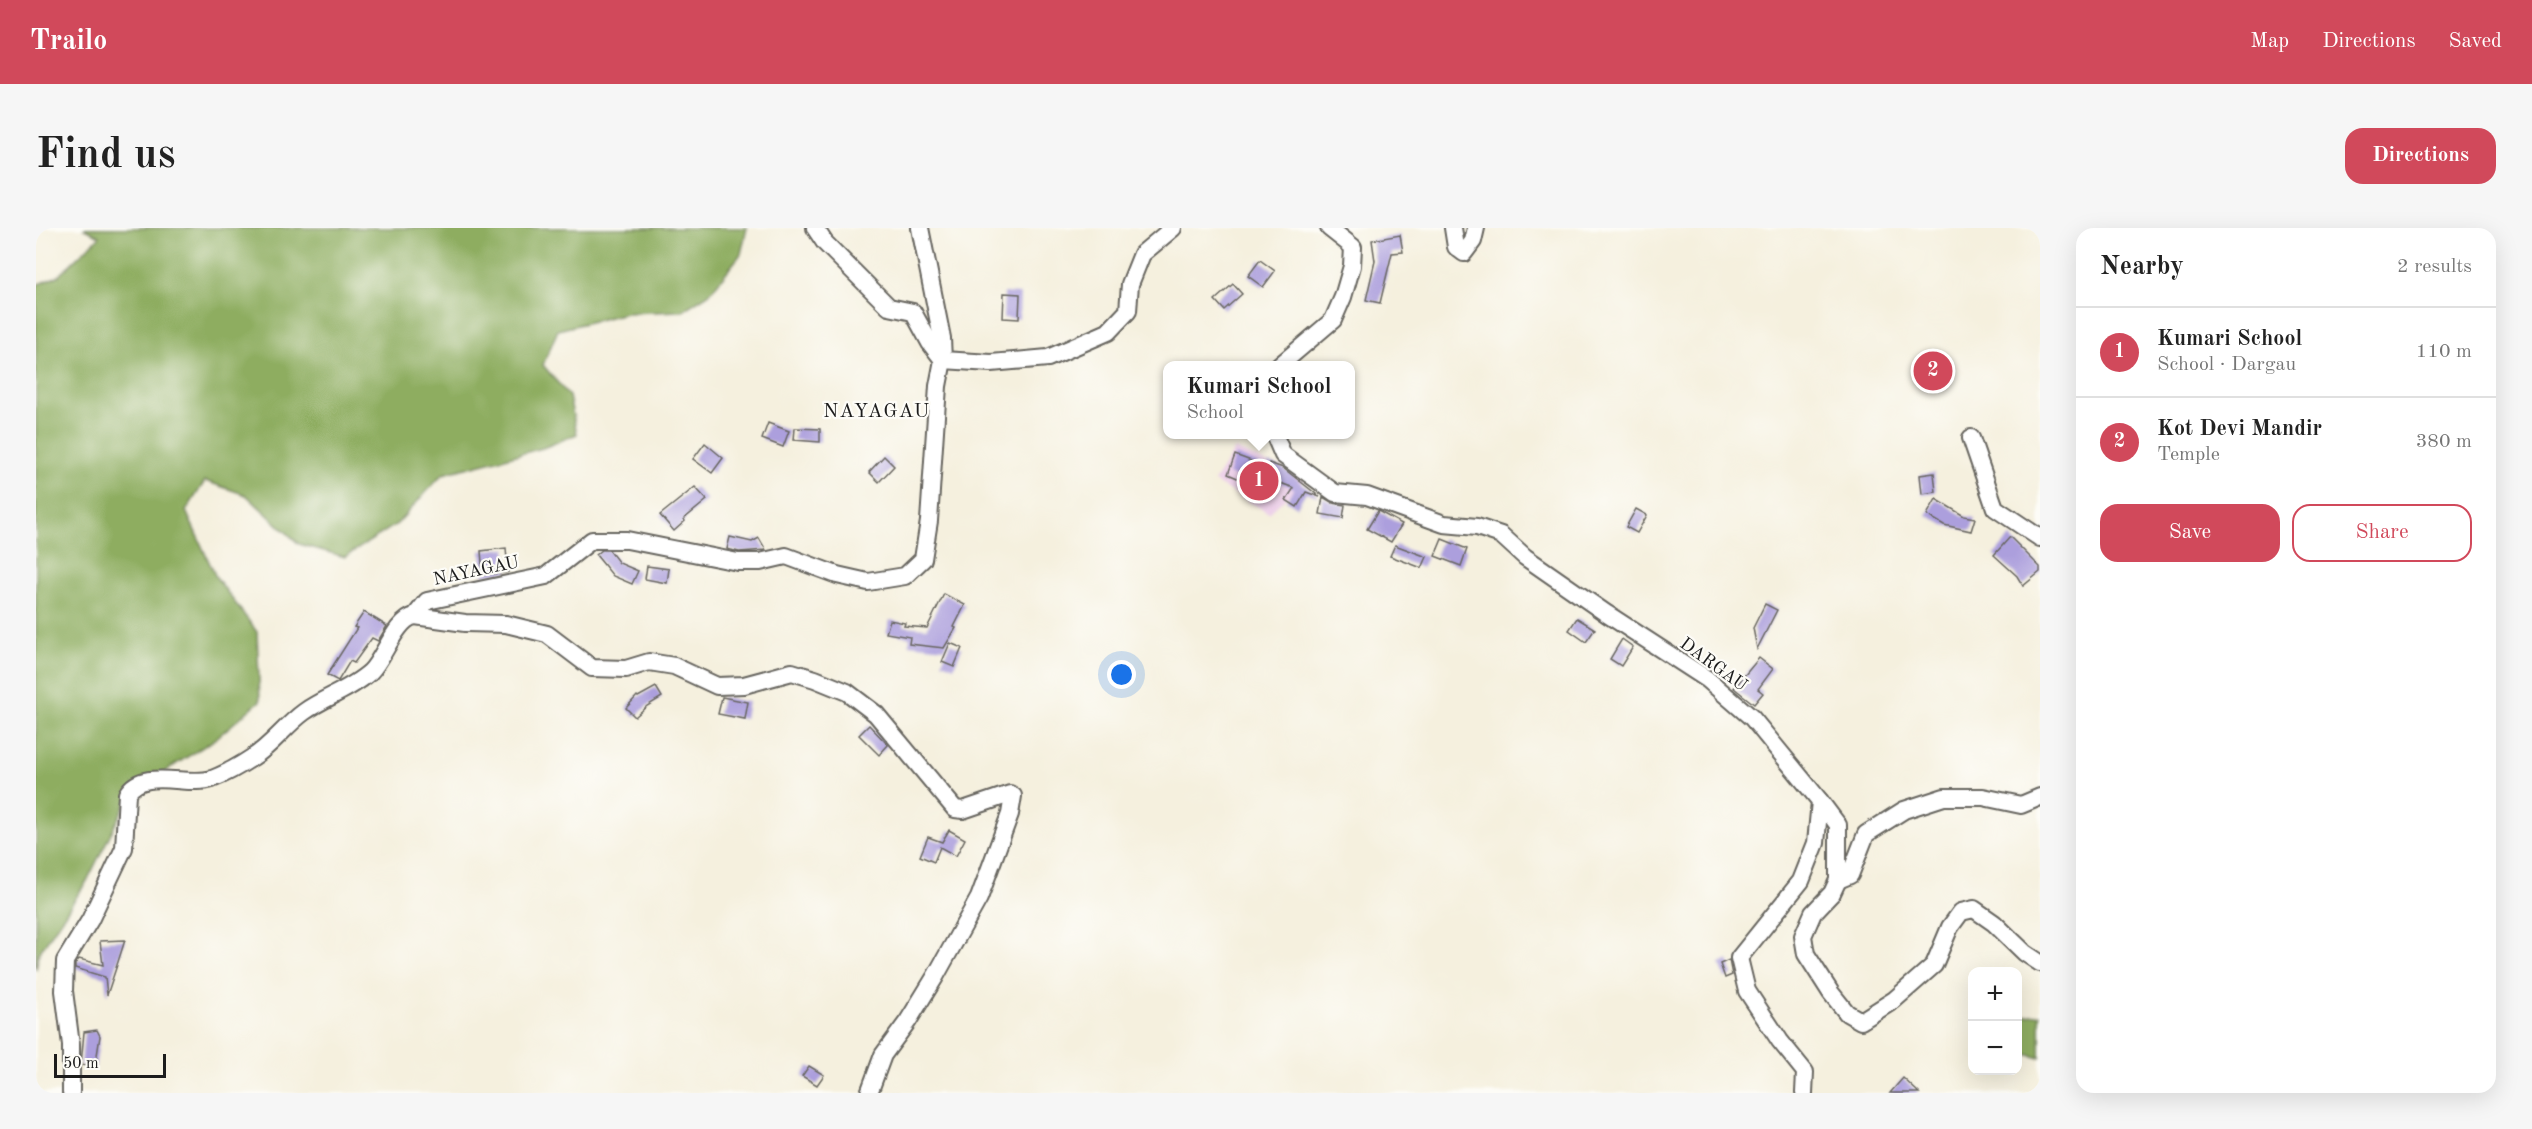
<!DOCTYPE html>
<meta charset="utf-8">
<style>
body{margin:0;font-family:"Old Standard TT",serif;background:#f6f6f6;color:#222}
.controls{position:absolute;right:18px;bottom:18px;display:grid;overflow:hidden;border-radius:12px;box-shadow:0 6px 24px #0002}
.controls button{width:54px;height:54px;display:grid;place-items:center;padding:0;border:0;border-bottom:2px solid #e0e0e0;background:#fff;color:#222;font:30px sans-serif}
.scale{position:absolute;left:18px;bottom:15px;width:112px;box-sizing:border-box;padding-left:6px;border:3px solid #1c1c1c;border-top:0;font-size:16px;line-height:21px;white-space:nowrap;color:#1c1c1c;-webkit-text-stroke:4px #fdfcf7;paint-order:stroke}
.you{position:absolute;left:1086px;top:447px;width:21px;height:21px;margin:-15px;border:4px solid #fff;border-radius:50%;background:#1a73e8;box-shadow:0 0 0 9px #1a73e833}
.badge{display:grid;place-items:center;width:39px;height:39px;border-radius:50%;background:#d1495b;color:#fff;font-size:20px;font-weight:700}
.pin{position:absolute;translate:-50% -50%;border:3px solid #fff;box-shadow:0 2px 6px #0006}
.popup{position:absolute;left:1127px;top:133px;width:192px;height:78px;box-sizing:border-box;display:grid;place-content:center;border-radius:12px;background:#fff;filter:drop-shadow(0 2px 4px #0005);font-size:20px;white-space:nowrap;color:#767676}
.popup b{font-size:22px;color:#222}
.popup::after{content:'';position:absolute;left:50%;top:100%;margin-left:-12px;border:12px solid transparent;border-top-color:#fff}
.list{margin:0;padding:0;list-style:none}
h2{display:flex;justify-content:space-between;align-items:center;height:78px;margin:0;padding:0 24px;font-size:26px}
h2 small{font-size:20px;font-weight:400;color:#767676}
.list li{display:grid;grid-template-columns:39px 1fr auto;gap:18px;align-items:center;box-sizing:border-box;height:90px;padding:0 24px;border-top:2px solid #e0e0e0}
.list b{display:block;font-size:22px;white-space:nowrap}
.list p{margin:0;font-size:20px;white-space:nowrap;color:#767676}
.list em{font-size:20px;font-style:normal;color:#767676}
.actions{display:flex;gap:12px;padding:18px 24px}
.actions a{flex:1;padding:14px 0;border:2px solid #d1495b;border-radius:18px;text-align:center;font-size:21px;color:#d1495b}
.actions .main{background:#d1495b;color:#fff}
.map{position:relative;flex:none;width:2004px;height:865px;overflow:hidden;border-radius:18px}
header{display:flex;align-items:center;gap:36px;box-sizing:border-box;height:84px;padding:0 30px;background:#d1495b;color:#fff}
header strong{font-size:28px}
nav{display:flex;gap:33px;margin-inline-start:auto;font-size:21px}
.intro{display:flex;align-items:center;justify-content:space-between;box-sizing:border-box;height:144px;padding:0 36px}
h1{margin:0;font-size:42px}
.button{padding:15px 27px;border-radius:18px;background:#d1495b;color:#fff;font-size:21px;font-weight:700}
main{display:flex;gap:36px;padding:0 36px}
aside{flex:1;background:#fff;border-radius:18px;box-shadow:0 6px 24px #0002}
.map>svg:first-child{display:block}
.built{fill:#edd1e9}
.forest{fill:#8ead60;stroke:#55643e;stroke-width:1.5}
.building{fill:#ac9fdd}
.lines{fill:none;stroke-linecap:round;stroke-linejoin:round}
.minor-casing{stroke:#686660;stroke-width:20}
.minor{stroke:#fff;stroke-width:16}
.labels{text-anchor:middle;stroke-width:4.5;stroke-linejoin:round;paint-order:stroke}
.street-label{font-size:18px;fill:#1c1c1c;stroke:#fdfcf7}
.neighbourhood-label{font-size:20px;letter-spacing:1.5px;fill:#1c1c1c;stroke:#fdfcf7}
</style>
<header>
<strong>Trailo</strong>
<nav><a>Map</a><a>Directions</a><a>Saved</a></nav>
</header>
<div class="intro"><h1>Find us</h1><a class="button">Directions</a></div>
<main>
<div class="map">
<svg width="2004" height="865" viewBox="0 0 2004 865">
<rect width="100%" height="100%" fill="#fdfcf7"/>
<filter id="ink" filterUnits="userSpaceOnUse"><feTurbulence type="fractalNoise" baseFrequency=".0167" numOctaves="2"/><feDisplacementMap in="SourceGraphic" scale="12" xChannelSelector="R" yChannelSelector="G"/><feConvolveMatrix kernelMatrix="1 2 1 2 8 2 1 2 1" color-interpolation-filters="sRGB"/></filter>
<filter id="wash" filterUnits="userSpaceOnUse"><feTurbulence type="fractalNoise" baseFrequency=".008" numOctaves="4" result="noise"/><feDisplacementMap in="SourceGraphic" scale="24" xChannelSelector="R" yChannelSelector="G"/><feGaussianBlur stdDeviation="1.35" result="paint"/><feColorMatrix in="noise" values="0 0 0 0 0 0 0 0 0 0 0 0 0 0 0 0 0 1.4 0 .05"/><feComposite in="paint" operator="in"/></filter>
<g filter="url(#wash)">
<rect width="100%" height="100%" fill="#f5f0de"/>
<path class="built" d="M1199,221l70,31 -36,33 -55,-31z"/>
<g class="forest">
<path d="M47,0h664l-6,26 -31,39 -28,18 -56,2 -68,17 -15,35 26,31 8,38 -34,14 -100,26 -46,50 -52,33 -46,-13 -53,-49 -41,-14 -19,30 30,66 41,55 3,69 -46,39 -83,53 -44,88 -48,72 -3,17v-685l22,-9 42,-40z"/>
<path d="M2004,786v44l-22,-6v-35z"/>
</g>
<g id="blocks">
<g class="building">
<path d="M1364,7l3,17 -11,1 -12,50 -14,-3 9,-39 -3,-21z"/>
<path d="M1224,32l15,11 -12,16 -15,-11z"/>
<path d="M1197,56l9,10 -18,16 -9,-10z"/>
<path d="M968,65l16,1 -1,25 -16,-1z"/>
<path d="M732,195l21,8 -6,16 -21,-8z"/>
<path d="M759,200l25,1v13l-26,-2z"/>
<path d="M669,215l18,15 -11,15 -19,-14z"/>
<path d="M1199,227l27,10 -8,20 -26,-11z"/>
<path d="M848,228l10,10 -15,16 -10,-10z"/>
<path d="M1233,235l14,5 37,29 -14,-5 -9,15 -11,-7 8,-12 -30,-11z"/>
<path d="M1898,245l2,19 -14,2 -2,-19z"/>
<path d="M659,259l12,13 -23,19 1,2 -11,10 -14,-16z"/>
<path d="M1287,269l10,6 12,2 -2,13 -23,-4z"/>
<path d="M1900,271l28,17 11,2 -4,13 -27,-6 -17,-10z"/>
<path d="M1600,281l11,6 -10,18 -11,-6z"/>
<path d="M1342,283l24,13 -11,18 -24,-13z"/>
<path d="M694,309l22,5 7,-4 7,12 -27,2 -12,-3z"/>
<path d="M1974,309l30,30v5l-17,14 -6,-10 -23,-21z"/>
<path d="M1406,311l25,10 -6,17 -26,-10z"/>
<path d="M1359,317l32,12 -5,11 -32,-12z"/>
<path d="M470,320l2,24 -25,3 -2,-24z"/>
<path d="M566,322h7l10,13 19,8 -6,13 -19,-8 -17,-21z"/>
<path d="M611,338l22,3 -2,14 -22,-4z"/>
<path d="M908,366l21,11 -11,22 2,1 -12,20 -35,-4 1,-7 -24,-4 4,-13 15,3 -1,3 23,2z"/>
<path d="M1729,376l12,6 -20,39 -4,-21z"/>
<path d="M328,384l23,14 -9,15 -6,-3 -18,25 -4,-2 -12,20 -11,-6 30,-47 -3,-1z"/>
<path d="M1541,390l18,11 -9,13 -17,-12z"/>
<path d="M1586,411l11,8 -12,19 -11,-7z"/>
<path d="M914,415l12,5 -8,19 -12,-5z"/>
<path d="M1723,430l14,11 -15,20 5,4 -9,11 -20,-16z"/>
<path d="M620,459l6,10 -15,9 -12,11 -9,-9 11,-12 1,1z"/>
<path d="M686,469l26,5 -3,17 -27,-5z"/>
<path d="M833,497l19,20 -9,10 -20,-20z"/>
<path d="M913,602l16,9 -9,17 -16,-9 -6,15 -14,-6 8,-19 14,5z"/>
<path d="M89,712l-9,28 -9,27 -2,-18 -30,-9v-4l4,-5 24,6 -3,-24z"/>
<path d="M1693,732l3,15 -7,3 -5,-14z"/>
<path d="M61,802l3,6 -5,32 -14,-3 3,-33z"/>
<path d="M773,838l15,9 -7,10 -15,-9z"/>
<path d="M1867,850l16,15h-29z"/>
</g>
</g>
</g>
<g filter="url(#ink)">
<use href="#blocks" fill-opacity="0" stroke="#686660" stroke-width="1.5"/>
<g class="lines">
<defs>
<g id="minor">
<path d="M779,0l10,15 64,64 24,5 17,31 13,17 48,3 57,-5 60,-26 20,-21 2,-27 12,-30 31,-26"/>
<path d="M1417,0l3,19 8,6 9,-12 3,-13"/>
<path d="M1243,138l54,-46 10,-23 9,-31 1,-19 -24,-19"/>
<path d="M1238,206l9,21 52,38 32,3 77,28 33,3 24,8 24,22 82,57 100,65 45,39 68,83 -4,42 -15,38 -62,77 8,33 33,50 25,31 -1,21"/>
<path d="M1935,210l24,70 45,30"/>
<path d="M379,388l50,7 41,1 41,10 45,34 34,1 23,-7 25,4 43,20 27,-1 48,-13 23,7 32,13 29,22 79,95 8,1 47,-16 3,2 -3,18 -31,84 -44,79 -27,44 -25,34 -14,38"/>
<path d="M1784,573l18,24v55l-6,13 -19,20 -10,23 3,18 25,39 16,20 14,8 33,-21 40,-35 16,-38 11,-15 13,-3 20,14 31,30 15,10"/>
<path d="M1802,652l12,-5 16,-41 38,-24 40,-13h39l38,8 19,-8"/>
<path d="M35,865v-48l-7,-54 1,-30 25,-41 34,-72 3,-54c15,-27 61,-7 85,-15 13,-5 29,-14 41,-22 19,-12 33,-32 51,-45 21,-15 46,-22 66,-40 14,-13 25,-52 45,-56l12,-15 119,-25 46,-36h35l111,22h22l26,-6 51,19 31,7 37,-6 18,-17 6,-38 9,-135 5,-26 -1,-22 -22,-110"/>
</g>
</defs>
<use href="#minor" class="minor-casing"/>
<use href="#minor" class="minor"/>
</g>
</g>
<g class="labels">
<g class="street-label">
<text transform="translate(440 342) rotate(-12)" y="6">NAYAGAU</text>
<text transform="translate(1678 436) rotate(36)" y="6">DARGAU</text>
</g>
<g class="neighbourhood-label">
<text x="841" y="189">NAYAGAU</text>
</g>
</g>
</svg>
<div class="controls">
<button>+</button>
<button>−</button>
</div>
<div class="scale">50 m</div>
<div class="you"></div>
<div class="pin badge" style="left:1223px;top:253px">1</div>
<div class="popup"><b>Kumari School</b>School</div>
<div class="pin badge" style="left:1897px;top:143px">2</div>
</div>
<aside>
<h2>Nearby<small>2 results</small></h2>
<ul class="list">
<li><span class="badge">1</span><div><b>Kumari School</b><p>School · Dargau</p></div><em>110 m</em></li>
<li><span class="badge">2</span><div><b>Kot Devi Mandir</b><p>Temple</p></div><em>380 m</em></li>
</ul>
<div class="actions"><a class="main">Save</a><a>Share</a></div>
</aside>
</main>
